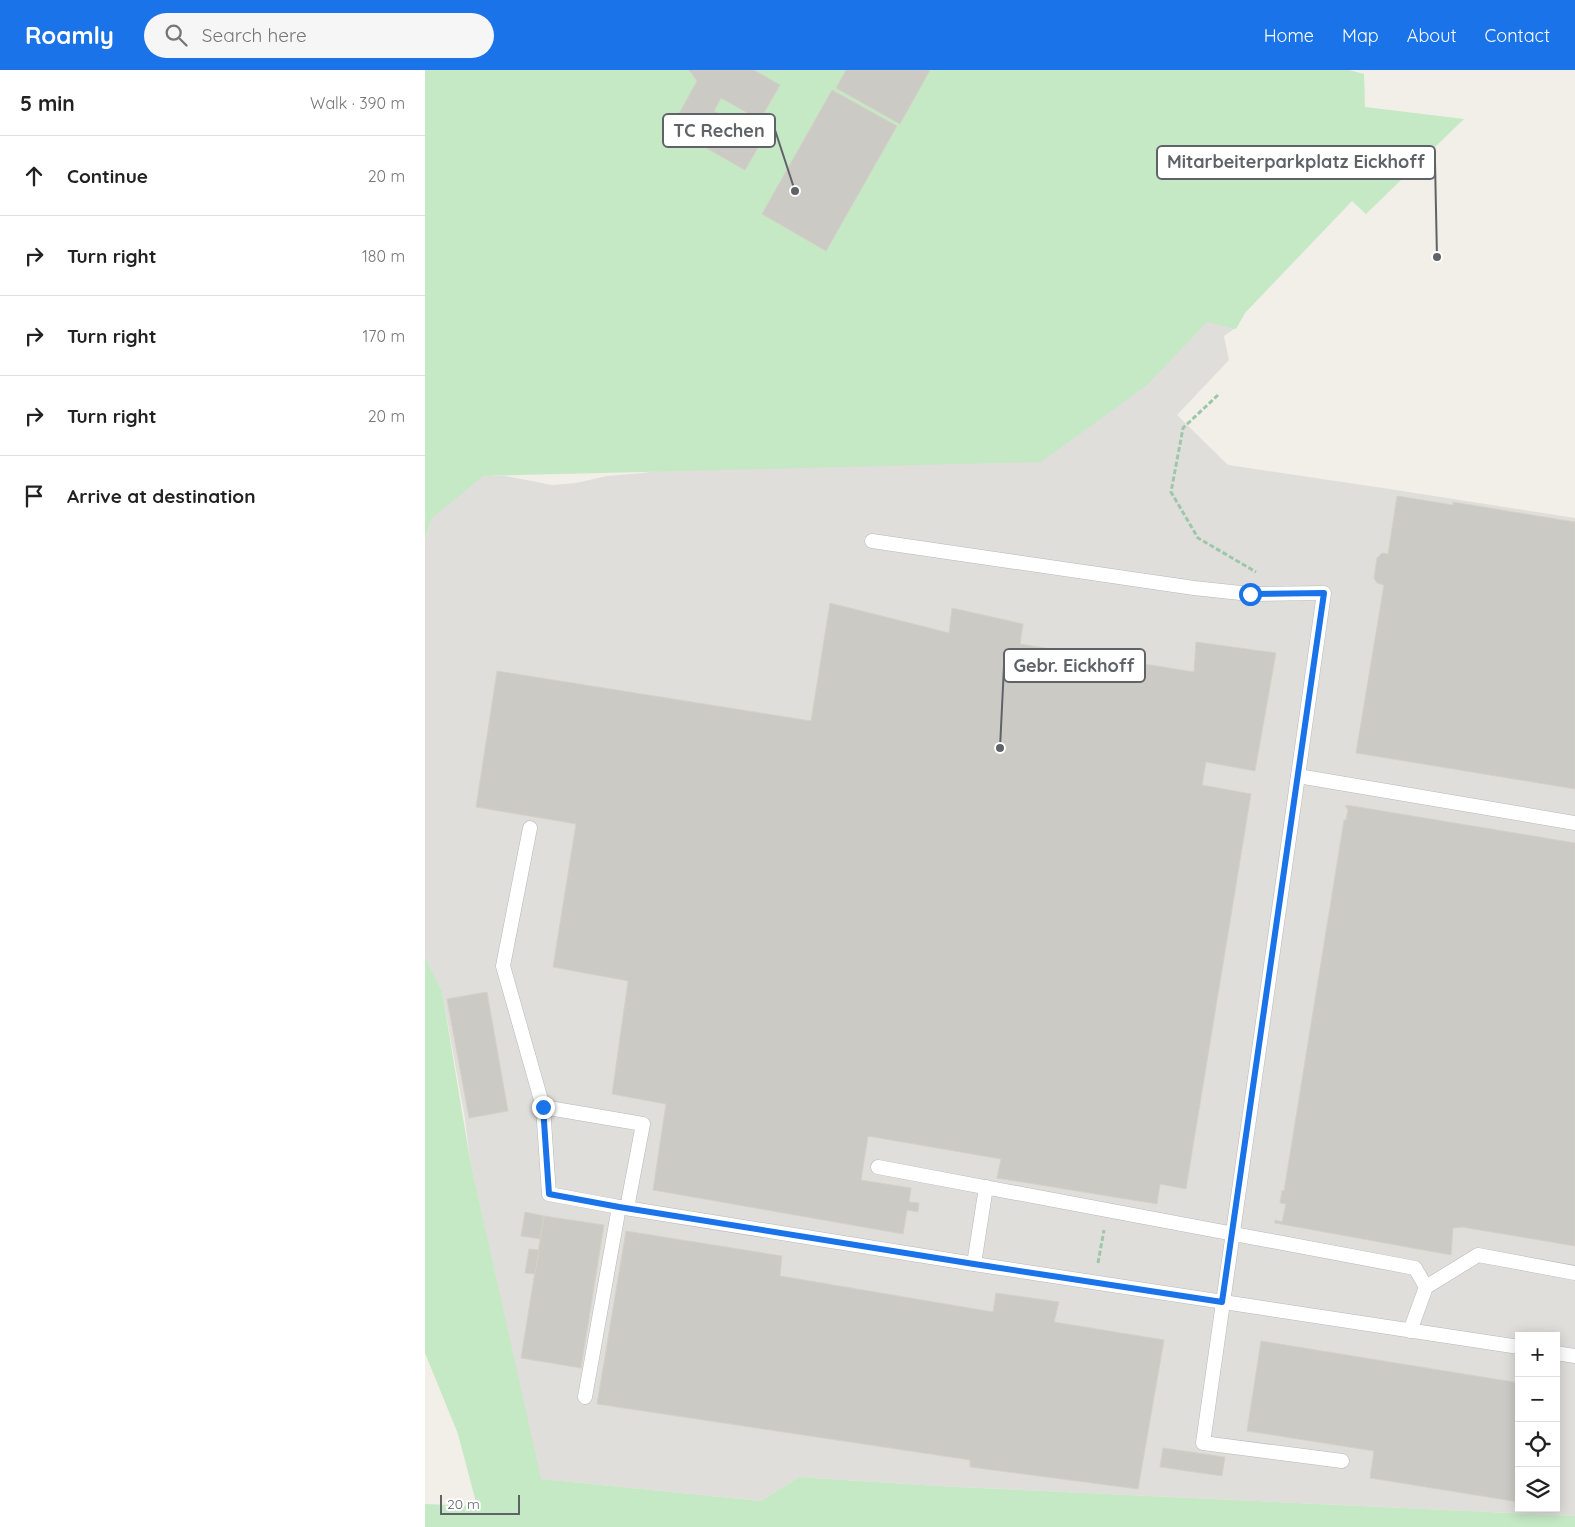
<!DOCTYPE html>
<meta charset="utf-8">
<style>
body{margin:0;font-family:Quicksand,sans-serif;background:#f6f6f6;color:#222}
.controls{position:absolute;right:15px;bottom:15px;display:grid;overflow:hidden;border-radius:0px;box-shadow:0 2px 12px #0003}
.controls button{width:45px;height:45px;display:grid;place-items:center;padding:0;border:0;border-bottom:1px solid #e0e0e0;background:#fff;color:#222;font:25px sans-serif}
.scale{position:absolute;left:15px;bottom:12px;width:80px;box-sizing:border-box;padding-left:5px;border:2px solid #5f6368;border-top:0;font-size:14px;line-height:18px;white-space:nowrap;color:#5f6368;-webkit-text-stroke:4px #fff;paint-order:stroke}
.stop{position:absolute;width:15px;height:15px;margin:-11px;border:4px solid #1a73e8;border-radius:50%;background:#fff}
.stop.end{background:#1a73e8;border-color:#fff;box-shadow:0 1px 5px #0008}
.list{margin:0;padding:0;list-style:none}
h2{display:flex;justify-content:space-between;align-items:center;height:65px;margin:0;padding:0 20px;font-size:21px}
h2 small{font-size:16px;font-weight:400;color:#767676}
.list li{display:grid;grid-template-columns:32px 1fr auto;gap:15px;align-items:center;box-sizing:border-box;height:80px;padding:0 20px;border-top:1px solid #e0e0e0}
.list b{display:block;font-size:19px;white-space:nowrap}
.list em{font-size:16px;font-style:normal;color:#767676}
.icon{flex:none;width:28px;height:28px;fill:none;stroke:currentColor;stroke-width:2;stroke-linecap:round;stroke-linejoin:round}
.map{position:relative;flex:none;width:1150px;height:1457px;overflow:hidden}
header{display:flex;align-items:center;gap:30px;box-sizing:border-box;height:70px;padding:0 25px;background:#1a73e8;color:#fff}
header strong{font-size:24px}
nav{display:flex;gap:28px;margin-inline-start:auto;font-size:18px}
.search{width:350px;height:45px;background:#f6f6f6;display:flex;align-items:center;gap:12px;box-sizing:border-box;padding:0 18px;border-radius:28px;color:#767676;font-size:19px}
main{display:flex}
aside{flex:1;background:#fff}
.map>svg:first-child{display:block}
.industrial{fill:#e0deda;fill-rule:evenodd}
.green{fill:#c5e8c5}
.building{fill:#cccac5;stroke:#d6d1c6}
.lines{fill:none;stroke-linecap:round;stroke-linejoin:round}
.lane-casing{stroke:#b5b8bc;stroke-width:15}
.path{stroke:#9cc7a9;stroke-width:3;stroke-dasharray:5 2.5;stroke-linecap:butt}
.lane{stroke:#fff;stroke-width:14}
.route{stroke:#1a73e8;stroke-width:6}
.leader{fill:none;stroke:#5f6368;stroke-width:2}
.callout-dot{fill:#5f6368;stroke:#fff;stroke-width:2}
.callout{fill:#fff;stroke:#5f6368;stroke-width:2}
.callout-label{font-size:18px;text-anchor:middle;font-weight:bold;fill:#5f6368}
</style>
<header>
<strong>Roamly</strong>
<div class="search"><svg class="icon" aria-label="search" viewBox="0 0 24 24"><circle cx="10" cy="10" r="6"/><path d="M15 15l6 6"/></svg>Search here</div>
<nav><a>Home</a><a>Map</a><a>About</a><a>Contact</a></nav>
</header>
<main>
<aside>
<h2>5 min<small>Walk · 390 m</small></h2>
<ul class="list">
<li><svg class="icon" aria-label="ahead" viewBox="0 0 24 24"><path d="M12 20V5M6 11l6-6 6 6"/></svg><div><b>Continue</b></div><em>20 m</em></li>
<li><svg class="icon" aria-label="right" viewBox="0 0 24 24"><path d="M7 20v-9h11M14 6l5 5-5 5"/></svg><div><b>Turn right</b></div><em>180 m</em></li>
<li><svg class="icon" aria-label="right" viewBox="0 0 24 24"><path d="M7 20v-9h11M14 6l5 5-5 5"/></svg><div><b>Turn right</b></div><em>170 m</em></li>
<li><svg class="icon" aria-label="right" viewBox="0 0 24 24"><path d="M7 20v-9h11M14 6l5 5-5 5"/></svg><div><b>Turn right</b></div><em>20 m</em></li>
<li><svg class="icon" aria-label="arrive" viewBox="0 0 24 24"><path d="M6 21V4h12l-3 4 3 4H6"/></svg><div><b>Arrive at destination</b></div></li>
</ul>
</aside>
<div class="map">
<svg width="1150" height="1457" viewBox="0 0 1150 1457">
<rect width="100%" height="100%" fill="#f1efe8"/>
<path class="industrial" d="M766,236l46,21 -13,9 5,24 -52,55 51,50 155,23 192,30v998l-638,-30 -138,-9 -38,24 -221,-22 -70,-319 -5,-41 -23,-128 -17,-34v-418l7,-21 12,-18 39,-24h22l47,9 24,-2 31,-7 37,-3 22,-4zM1094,1266h37v172h-37z"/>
<g class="green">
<path d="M0,0h924l15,4 1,33 99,12 -98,95 -14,-13 -107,112 -9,16 -29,-7 -60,63 -106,77 -558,14 -51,42 -7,21z"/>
<path d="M0,887l17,34 28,169 71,319 220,22 38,-24 138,9 638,30v11h-1150v-23l52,2 -19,-72 -33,-81z"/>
</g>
<g class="building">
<path d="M264,0h65l26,15 -20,35 -39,-22 -7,13 49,28 -18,31 -74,-42 26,-47z"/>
<path d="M421,0h84l-30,54 -64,-36z"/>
<path d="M407,20l65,36 -71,125 -64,-37z"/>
<path d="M972,426l56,9v-3l122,20v267l-219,-36 28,-168 -7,-2 -3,-5 3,-20 5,-5 6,1z"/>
<path d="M405,533l119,30 3,-25 71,16 -3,20 174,28 2,-30 80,11 -21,118 -49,-9 -4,23 49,9 -65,395 -26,-5 -3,20 -160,-26 4,-19 -133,-23 -7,44 50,8 -2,14 10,1 -1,9 -11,-2 -4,24 -250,-44 13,-86 -54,-10 16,-113 -75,-14 23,-143 -100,-17 21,-136 314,50z"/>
<path d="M921,735l229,38v403l-113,-19 -9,1 -2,27 -176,-32v-3l7,2 4,-18 -6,-1 2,-13 2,1 60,-371h2l2,-11 -2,-1z"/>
<path d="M62,922l21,119 -39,7 -22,-119z"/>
<path d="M100,1142l19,4 -4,23 -19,-3z"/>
<path d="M119,1146l60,9 -23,143 -60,-10z"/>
<path d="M201,1161l156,25 -2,20 213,36 3,-19 63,9 -5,20 110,18 -26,149 -168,-22v-7l-373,-56z"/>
<path d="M104,1179l10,1 -4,24 -10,-1z"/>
<path d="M836,1271l258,42v119l-149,-24 4,-27 -127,-20z"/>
<path d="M738,1378l62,9 -3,19 -62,-9z"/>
</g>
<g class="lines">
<defs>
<g id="lane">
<path d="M447,471l322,47 56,6 74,-1 -121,850 139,18"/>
<path d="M873,706l277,47"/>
<path d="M105,758l-27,138 40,141"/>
<path d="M453,1097l537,101 11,19 52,-32 97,18"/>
<path d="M202,1138l16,-84 -100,-17 6,87 70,13 355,57 545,83"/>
<path d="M549,1194l12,-77"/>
<path d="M985,1261l16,-44"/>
<path d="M1131,1283l19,3"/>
<path d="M160,1327l34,-190"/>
</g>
</defs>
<use href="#lane" class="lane-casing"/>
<g class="path">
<path d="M793,325l-35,33 -12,64 27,46 58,34"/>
<path d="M673,1193l6,-33"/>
</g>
<use href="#lane" class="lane"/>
</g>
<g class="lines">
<path class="route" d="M118,1037l6,87 70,13 355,57 248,38 102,-709 -74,1"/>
</g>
<path class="leader" d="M370 121L350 60M1012 187L1010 92M575 678L579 596"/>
<g class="callout-dot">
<circle cx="370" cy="121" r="5"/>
<circle cx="1012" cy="187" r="5"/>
<circle cx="575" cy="678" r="5"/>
</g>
<g class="callout">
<rect x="238" y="44" width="112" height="33" rx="5"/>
<rect x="732" y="76" width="278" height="33" rx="5"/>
<rect x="579" y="579" width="141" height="33" rx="5"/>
</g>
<g class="callout-label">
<text x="294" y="67">TC Rechen</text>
<text x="871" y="98">Mitarbeiterparkplatz Eickhoff</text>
<text x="649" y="602">Gebr. Eickhoff</text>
</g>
</svg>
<div class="controls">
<button>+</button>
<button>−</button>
<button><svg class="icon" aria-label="locate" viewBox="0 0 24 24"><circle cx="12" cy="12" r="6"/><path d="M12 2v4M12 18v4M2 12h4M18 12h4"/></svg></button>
<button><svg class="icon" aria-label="layers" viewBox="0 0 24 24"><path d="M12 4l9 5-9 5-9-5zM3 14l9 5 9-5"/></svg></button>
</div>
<div class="scale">20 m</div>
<div class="stop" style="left:825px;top:524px"></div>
<div class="stop end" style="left:118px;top:1037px"></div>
</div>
</main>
